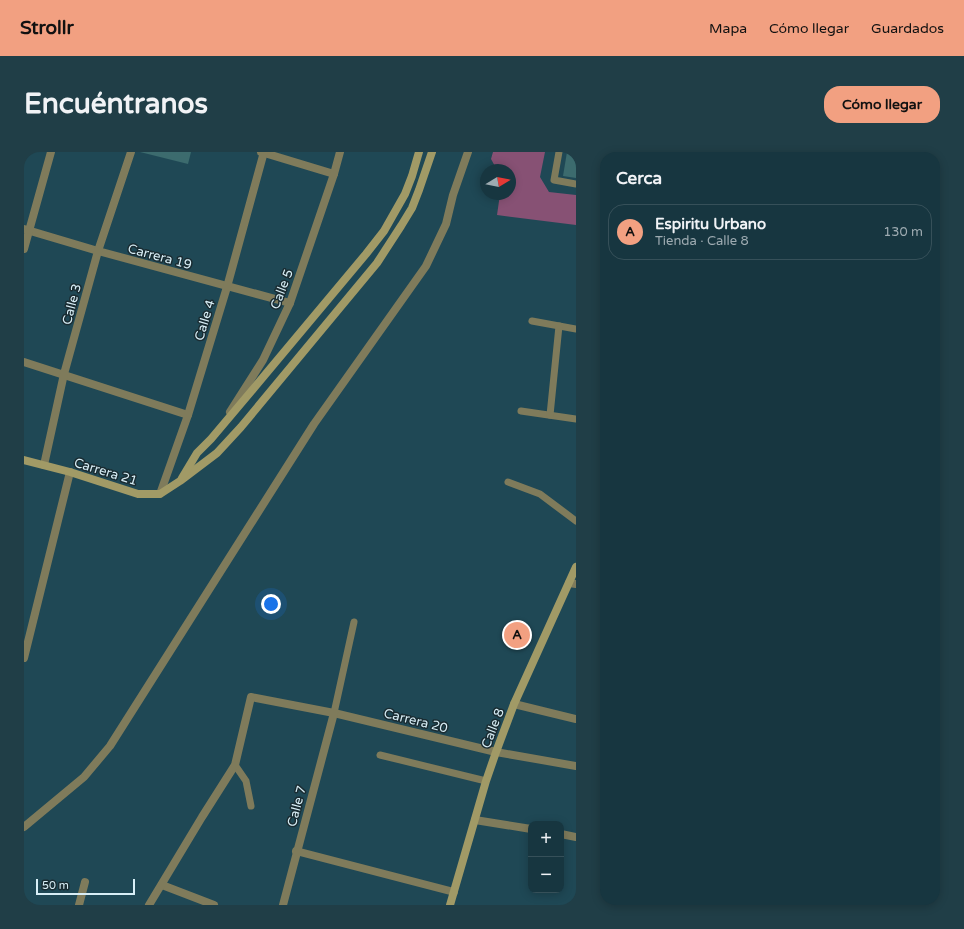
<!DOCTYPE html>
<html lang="es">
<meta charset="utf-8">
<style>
body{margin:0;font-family:"Varela Round",sans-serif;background:#203e47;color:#f1f3f6}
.controls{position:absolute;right:12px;bottom:12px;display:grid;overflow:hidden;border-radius:8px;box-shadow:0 2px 10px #0003}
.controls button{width:36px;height:36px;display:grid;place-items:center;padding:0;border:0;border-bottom:1px solid #365059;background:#173640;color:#f1f3f6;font:20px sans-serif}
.compass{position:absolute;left:456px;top:12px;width:36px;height:36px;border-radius:50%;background:#173640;box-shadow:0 2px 10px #0003;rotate:80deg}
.scale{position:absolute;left:12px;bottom:10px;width:99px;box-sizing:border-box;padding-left:4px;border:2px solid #d8eef6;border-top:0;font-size:11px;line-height:14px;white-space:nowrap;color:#d8eef6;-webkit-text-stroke:3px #1a2c32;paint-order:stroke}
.you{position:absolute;left:247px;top:452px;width:14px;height:14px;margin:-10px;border:3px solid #fff;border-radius:50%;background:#1a73e8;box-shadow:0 0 0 6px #1a73e833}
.badge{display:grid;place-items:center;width:26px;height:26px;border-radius:50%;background:#f2a081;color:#111;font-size:13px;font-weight:700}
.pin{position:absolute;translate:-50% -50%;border:2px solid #fff;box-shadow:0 1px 4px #0006}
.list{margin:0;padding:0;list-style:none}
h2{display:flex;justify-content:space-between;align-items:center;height:52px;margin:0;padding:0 16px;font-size:17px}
h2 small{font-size:13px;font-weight:400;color:#9eabb1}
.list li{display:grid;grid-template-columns:26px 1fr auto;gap:12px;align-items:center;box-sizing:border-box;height:56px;margin:0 8px 8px;padding:0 8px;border:1px solid #365059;border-radius:16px}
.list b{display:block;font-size:15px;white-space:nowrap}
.list p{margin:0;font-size:13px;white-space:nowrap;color:#9eabb1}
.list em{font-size:13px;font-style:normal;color:#9eabb1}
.map{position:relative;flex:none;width:552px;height:753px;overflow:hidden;border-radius:16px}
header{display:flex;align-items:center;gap:24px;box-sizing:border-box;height:56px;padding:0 20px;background:#f2a081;color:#111}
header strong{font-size:19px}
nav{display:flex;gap:22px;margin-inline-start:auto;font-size:14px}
.intro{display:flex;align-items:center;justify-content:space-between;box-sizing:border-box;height:96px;padding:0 24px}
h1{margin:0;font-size:28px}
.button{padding:10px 18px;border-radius:16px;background:#f2a081;color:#111;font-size:14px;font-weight:700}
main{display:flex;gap:24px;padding:0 24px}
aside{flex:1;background:#173640;border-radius:16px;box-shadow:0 2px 10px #0003}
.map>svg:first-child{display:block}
.green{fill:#875174}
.building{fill:#3c6b6e}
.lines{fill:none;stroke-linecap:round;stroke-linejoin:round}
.lane{stroke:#7f7b5b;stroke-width:7}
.street{stroke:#7f7b5b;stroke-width:8}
.secondary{stroke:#a19a66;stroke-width:8}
.labels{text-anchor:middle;stroke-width:3;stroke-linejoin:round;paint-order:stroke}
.street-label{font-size:13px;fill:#d8eef6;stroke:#1a2c32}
</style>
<header>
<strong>Strollr</strong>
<nav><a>Mapa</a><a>Cómo llegar</a><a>Guardados</a></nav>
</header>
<div class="intro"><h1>Encuéntranos</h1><a class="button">Cómo llegar</a></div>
<main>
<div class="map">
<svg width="552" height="753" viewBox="0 0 552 753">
<rect width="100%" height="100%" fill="#1f4855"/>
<path class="green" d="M469,0h52l-5,25 9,15 27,3v30l-79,-10 3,-21h10v-24h-13l-6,-11z"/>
<g class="building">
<path d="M116,0h51l-3,12z"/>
<path d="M543,0h9v26l-13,-2z"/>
</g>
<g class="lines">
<g class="lane">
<path d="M535,0l-5,28 22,4"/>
<path d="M508,169l44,8"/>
<path d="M497,259l55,8"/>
<path d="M526,263l9,-89"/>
<path d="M484,330l32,12 36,27"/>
<path d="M310,561l20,-91"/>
<path d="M356,603l106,26"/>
<path d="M211,613l11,16 5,25"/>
</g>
<g class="street">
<path d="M237,0l73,22"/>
<path d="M0,77l74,22 192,52"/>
<path d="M0,97l27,-97"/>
<path d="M0,210l164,53"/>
<path d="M206,260l33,-52 27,-57 44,-129 6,-22"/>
<path d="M20,313l20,-91 34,-123 33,-99"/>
<path d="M136,342l28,-79 39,-128 37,-135"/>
<path d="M545,431l7,1"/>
<path d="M0,506l46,-186"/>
<path d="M490,552l62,15"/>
<path d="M451,668l56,9"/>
<path d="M0,675l60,-50 26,-31 204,-322 112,-158 20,-42 7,-29 15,-43"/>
<path d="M537,682l15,3"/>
<path d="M272,699l158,41"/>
<path d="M138,733l52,20"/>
<path d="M55,753l6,-23"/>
<path d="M125,753l53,-88 33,-52 16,-68 83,16 162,39 80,14"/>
<path d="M259,753l51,-192"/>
</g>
<g class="secondary">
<path d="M0,308l46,12 68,22h22l20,-13 37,-28 24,-26 136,-164 24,-37 11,-18 7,-18 13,-38"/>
<path d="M158,326l15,-25 14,-14 43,-51 112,-134 18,-23 21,-37 7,-18 7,-24"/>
<path d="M426,753l36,-124 10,-29 18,-48 62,-137"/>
</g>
</g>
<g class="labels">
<g class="street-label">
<text transform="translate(136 104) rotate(15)" y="5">Carrera 19</text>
<text transform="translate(257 137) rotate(-69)" y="5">Calle 5</text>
<text transform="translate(47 152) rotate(-75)" y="5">Calle 3</text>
<text transform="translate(180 168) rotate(-73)" y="5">Calle 4</text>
<text transform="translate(82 319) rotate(17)" y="5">Carrera 21</text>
<text transform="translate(392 568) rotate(14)" y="5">Carrera 20</text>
<text transform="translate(468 576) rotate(-69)" y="5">Calle 8</text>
<text transform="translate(272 654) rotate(-75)" y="5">Calle 7</text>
</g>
</g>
</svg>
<div class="controls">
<button>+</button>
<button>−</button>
</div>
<svg class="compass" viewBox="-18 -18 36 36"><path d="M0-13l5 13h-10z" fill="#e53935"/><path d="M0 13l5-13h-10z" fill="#9eabb1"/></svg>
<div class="scale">50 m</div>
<div class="you"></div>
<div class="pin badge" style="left:493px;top:483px">A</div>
</div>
<aside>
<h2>Cerca<small></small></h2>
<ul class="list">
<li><span class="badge">A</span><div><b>Espiritu Urbano</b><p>Tienda · Calle 8</p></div><em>130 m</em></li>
</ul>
</aside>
</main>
